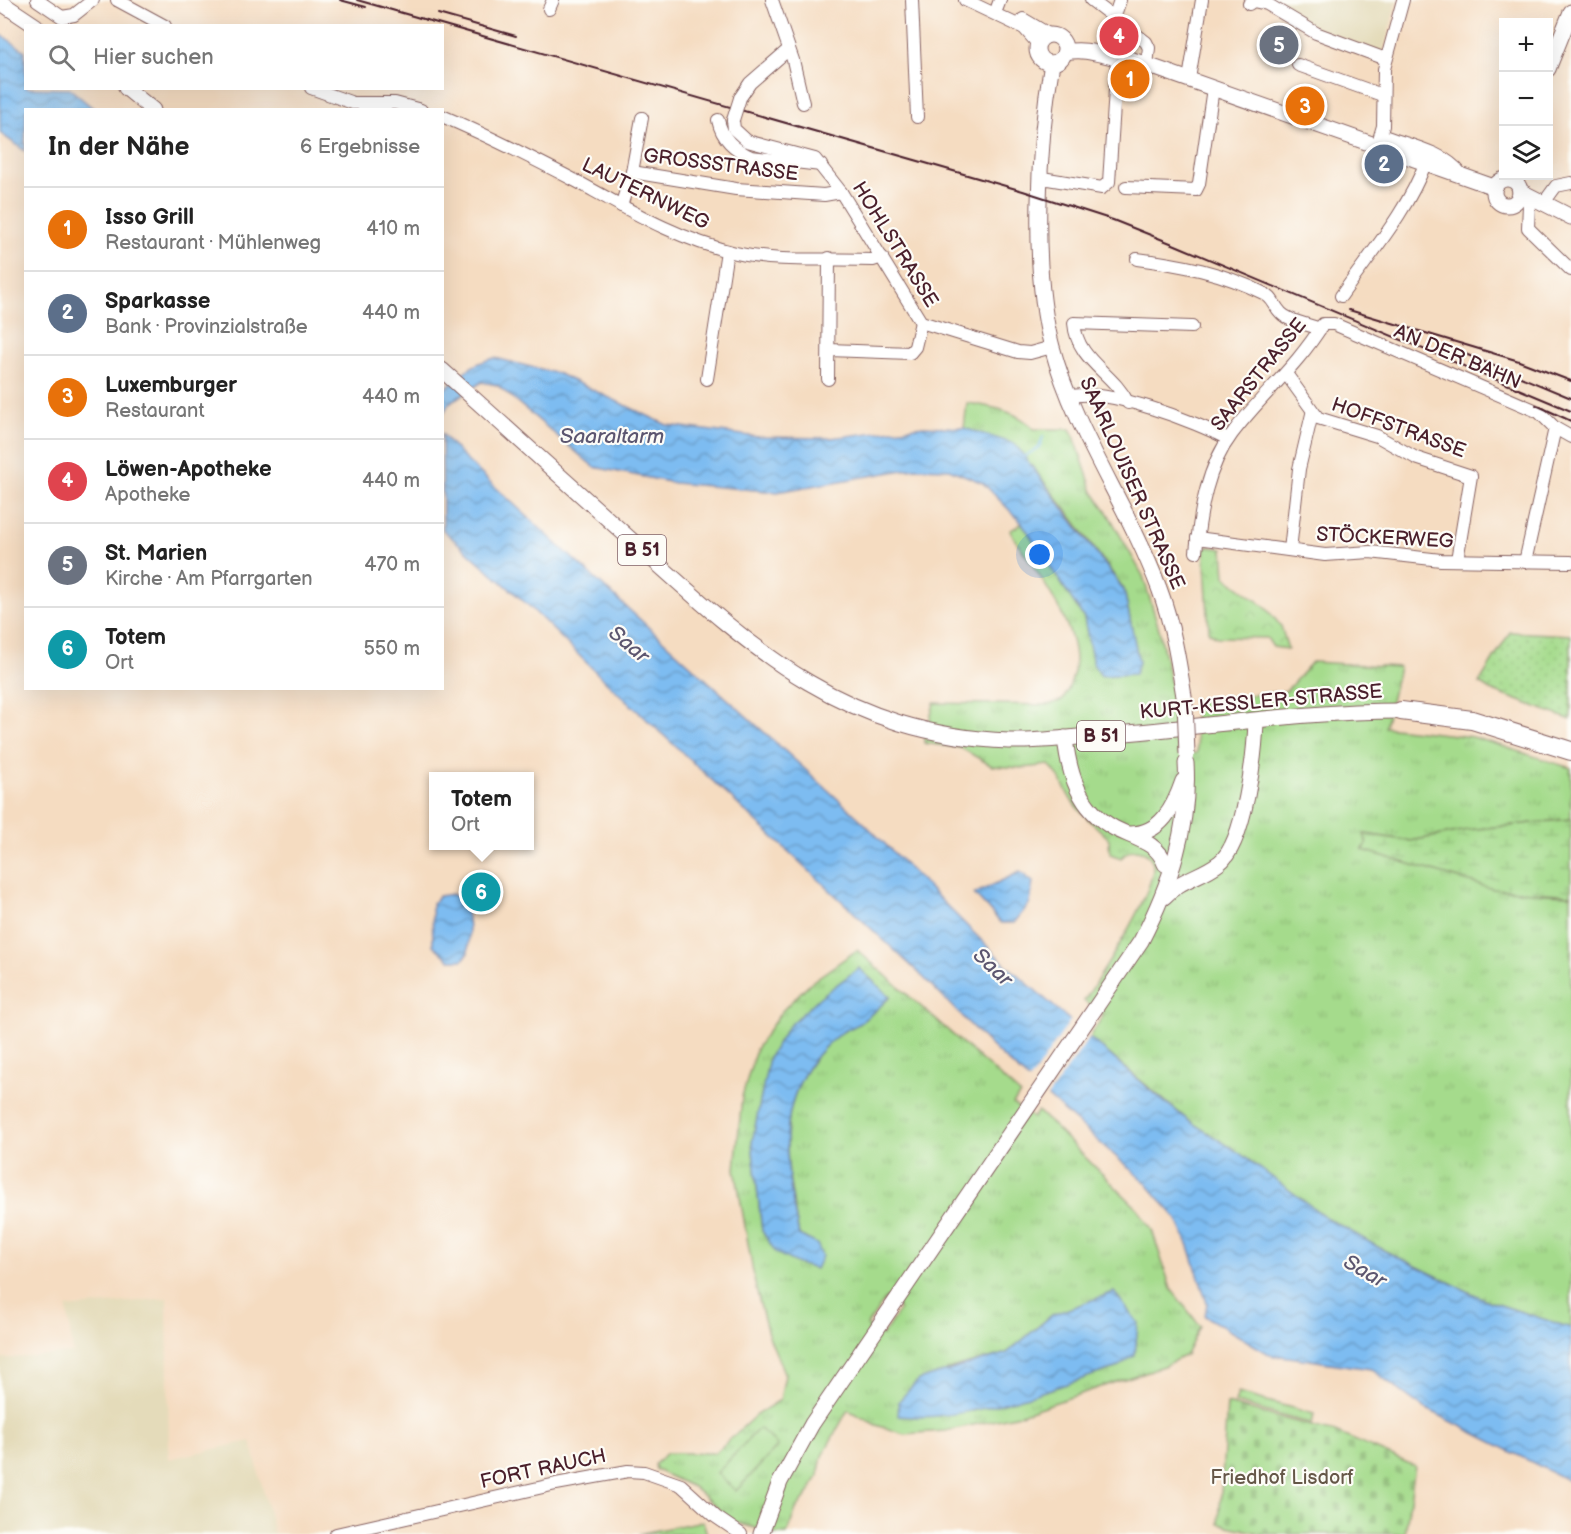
<!DOCTYPE html>
<html lang="de">
<meta charset="utf-8">
<style>
body{margin:0;font-family:"Balsamiq Sans",sans-serif;background:#f6f6f6;color:#222}
.controls{position:absolute;right:18px;top:18px;display:grid;overflow:hidden;border-radius:0px;box-shadow:0 6px 24px #0002}
.controls button{width:54px;height:54px;display:grid;place-items:center;padding:0;border:0;border-bottom:2px solid #e0e0e0;background:#fff;color:#222;font:30px sans-serif}
.you{position:absolute;left:1040px;top:555px;width:21px;height:21px;margin:-15px;border:4px solid #fff;border-radius:50%;background:#1a73e8;box-shadow:0 0 0 9px #1a73e833}
.badge{display:grid;place-items:center;width:39px;height:39px;border-radius:50%;background:#1f6fb2;color:#fff;font-size:20px;font-weight:700}
.pin{position:absolute;translate:-50% -50%;border:3px solid #fff;box-shadow:0 2px 6px #0006}
.popup{position:absolute;left:429px;top:772px;width:105px;height:78px;box-sizing:border-box;display:grid;place-content:center;border-radius:0px;background:#fff;filter:drop-shadow(0 2px 4px #0005);font-size:20px;white-space:nowrap;color:#767676}
.popup b{font-size:22px;color:#222}
.popup::after{content:'';position:absolute;left:50%;top:100%;margin-left:-12px;border:12px solid transparent;border-top-color:#fff}
.list{margin:0;padding:0;list-style:none}
h2{display:flex;justify-content:space-between;align-items:center;height:78px;margin:0;padding:0 24px;font-size:26px}
h2 small{font-size:20px;font-weight:400;color:#767676}
.list li{display:grid;grid-template-columns:39px 1fr auto;gap:18px;align-items:center;box-sizing:border-box;height:84px;padding:0 24px;border-top:2px solid #e0e0e0}
.list b{display:block;font-size:22px;white-space:nowrap}
.list p{margin:0;font-size:20px;white-space:nowrap;color:#767676}
.list em{font-size:20px;font-style:normal;color:#767676}
.icon{flex:none;width:33px;height:33px;fill:none;stroke:currentColor;stroke-width:2;stroke-linecap:round;stroke-linejoin:round}
.map{position:relative;flex:none;width:1571px;height:1534px;overflow:hidden}
.search{position:absolute;background:#fff;box-shadow:0 6px 24px #0002;left:24px;top:24px;width:420px;height:66px;display:flex;align-items:center;gap:15px;box-sizing:border-box;padding:0 21px;border-radius:0px;color:#767676;font-size:22px}
.panel{position:absolute;background:#fff;box-shadow:0 6px 24px #0002;left:24px;top:108px;width:420px;height:582px;border-radius:0px}
.map>svg:first-child{display:block}
.built{fill:#e4dbba}
.grass{fill:url(#grass-tufts);stroke:#787d5c;stroke-width:1.5;fill-rule:evenodd}
.wetland{fill:url(#wetland-marsh);stroke:#787d5c;stroke-width:1.5}
.cemetery{fill:url(#cemetery-stones);stroke:#787d5c;stroke-width:1.5}
.park{fill:url(#park-crowns);stroke:#787d5c;stroke-width:1.5}
.garden{fill:url(#garden-dots);stroke:#787d5c;stroke-width:1.5}
.pitch{fill:#a5db8c;stroke:#787d5c;stroke-width:1.5}
.water{fill:url(#water-waves);stroke:#646e8e;stroke-width:1.5}
.pier{fill:#f5dcc1}
.lines{fill:none;stroke-linecap:round;stroke-linejoin:round}
.stream{stroke:#7dbcf1;stroke-width:2}
.minor-casing{stroke:#866160;stroke-width:14}
.major-casing{stroke:#866160;stroke-width:17}
.highway-casing{stroke:#866160;stroke-width:20}
.minor{stroke:#fff;stroke-width:12}
.major{stroke:#fff;stroke-width:15}
.highway{stroke:#fff;stroke-width:18}
.rail{stroke:#4a1f2b;stroke-width:2}
.minor-bridge-casing{stroke:#866160;stroke-width:14;stroke-linecap:butt}
.major-bridge-casing{stroke:#866160;stroke-width:17;stroke-linecap:butt}
.minor-bridge{stroke:#fff;stroke-width:12}
.major-bridge{stroke:#fff;stroke-width:15}
.labels{text-anchor:middle;stroke-width:4.5;stroke-linejoin:round;paint-order:stroke}
.shield{fill:#fdfcf7;stroke:#806168;stroke-width:1.5}
.shield-label{font-size:18px;font-weight:bold;fill:#4a1f2b}
.street-label{font-size:20px;fill:#4a1f2b;stroke:#fdfcf7}
.park-label{font-size:20px;fill:#655748;stroke:#fdfcf7}
.water-label{font-size:21px;font-style:italic;fill:#5c5670;stroke:#fdfcf7}
</style>
<div class="map">
<svg width="1571" height="1534" viewBox="0 0 1571 1534">
<defs>
<pattern id="grass-tufts" width="24" height="20" patternUnits="userSpaceOnUse" patternTransform="scale(1.5)"><rect width="24" height="20" fill="#a5db8c"/><path d="M3 7l-1-3M5 7V3M7 7l1-3M15 17l-1-3M17 17v-4M19 17l1-3" fill="none" stroke="#90bc79"/></pattern>
<pattern id="wetland-marsh" width="20" height="14" patternUnits="userSpaceOnUse" patternTransform="scale(1.5)"><rect width="20" height="14" fill="#a5db8c"/><path d="M1 5h8M5 5V1M11 12h8M15 12V8" fill="none" stroke="#90bc79"/></pattern>
<pattern id="cemetery-stones" width="16" height="16" patternUnits="userSpaceOnUse" patternTransform="scale(1.5)"><rect width="16" height="16" fill="#a5db8c"/><path d="M2 7V4a2 2 0 0 1 4 0v3zM10 15v-3a2 2 0 0 1 4 0v3z" fill="#90bc79"/></pattern>
<pattern id="park-crowns" width="20" height="18" patternUnits="userSpaceOnUse" patternTransform="scale(1.5)"><rect width="20" height="18" fill="#a5db8c"/><path d="M2 6a3 3 0 1 1 6 0M12 15a3 3 0 1 1 6 0" fill="none" stroke="#90bc79"/></pattern>
<pattern id="garden-dots" width="8" height="8" patternUnits="userSpaceOnUse" patternTransform="scale(1.5)"><rect width="8" height="8" fill="#a5db8c"/><path d="M2 2h.1M6 6h.1" fill="none" stroke="#90bc79" stroke-width="1.8" stroke-linecap="round"/></pattern>
<pattern id="water-waves" width="16" height="10" patternUnits="userSpaceOnUse" patternTransform="scale(1.5)"><rect width="16" height="10" fill="#7dbcf1"/><path d="M0 5q4-4 8 0t8 0" fill="none" stroke="#6898c3"/></pattern>
</defs>
<rect width="100%" height="100%" fill="#fdfcf7"/>
<filter id="ink" filterUnits="userSpaceOnUse"><feTurbulence type="fractalNoise" baseFrequency=".0167" numOctaves="2"/><feDisplacementMap in="SourceGraphic" scale="12" xChannelSelector="R" yChannelSelector="G"/><feConvolveMatrix kernelMatrix="1 2 1 2 8 2 1 2 1" color-interpolation-filters="sRGB"/></filter>
<filter id="wash" filterUnits="userSpaceOnUse"><feTurbulence type="fractalNoise" baseFrequency=".008" numOctaves="4" result="noise"/><feDisplacementMap in="SourceGraphic" scale="24" xChannelSelector="R" yChannelSelector="G"/><feGaussianBlur stdDeviation="1.35" result="paint"/><feColorMatrix in="noise" values="0 0 0 0 0 0 0 0 0 0 0 0 0 0 0 0 0 1.4 0 .05"/><feComposite in="paint" operator="in"/></filter>
<g filter="url(#wash)">
<rect width="100%" height="100%" fill="#f5dcc1"/>
<g class="built">
<path d="M1265,0h132l-14,53 -80,-30 -3,-6z"/>
<path d="M167,1298l2,161 82,-18 23,93h-274v-175l73,-6 -6,-45z"/>
</g>
<g class="grass">
<path d="M967,403c24,4 50,7 67,26h36l4,7 19,56 13,18 37,66 16,53 16,74 3,51 19,-1 -3,-51 92,-11 26,-29 87,5 -14,60 88,10 98,31v51l-103,11 -57,11 -46,-7 2,10 -4,5 59,18 123,27 26,1v433l-83,-27 -103,-50 -58,-33 -89,-66 -49,-31 -100,-84 15,-22 -20,-14c16,-25 73,-111 69,-137 -1,-7 -6,-10 -12,-13 -9,-3 -13,1 -20,7l-11,-4 -1,-15c-13,-13 -27,-24 -37,-38 -8,-12 -12,-27 -23,-36l-26,3 -31,-2 -31,-18 -37,-5 10,-40 114,2 15,-5c6,-11 11,-23 12,-36 2,-43 -43,-97 -65,-133l12,-8 62,95 9,46 46,-1 -15,-74 -56,-77 -53,-67 -51,-17z"/>
<path d="M857,950l163,144 -7,10 20,14 5,-7 100,98 14,21 19,59 29,37 -14,29 -20,10 -151,51 -70,15 -41,3 -28,-9 -28,-15 -26,46 -4,20 -7,14 -15,19 -9,25h-11l-42,-12 -41,-35 -37,-17 -1,-6 12,-11h48l41,-38 24,-15 5,-25 -17,-41 -12,-45 -21,-120 7,-72 14,-48 25,-37 29,-29zM859,968l31,29c-10,9 -21,20 -32,27 -6,4 -14,6 -20,11 -68,56 -53,123 -39,200l17,9 -54,-13 -10,-89zM886,1298l14,11 -18,27 -15,-11zM1052,1315l64,53 -144,43 -25,-41 60,-17z"/>
<path d="M703,1521l4,13h-69z"/>
</g>
<path class="wetland" d="M1571,819v76l-78,-6 -130,-39 4,-6 -3,-10 47,7 57,-11z"/>
<path class="cemetery" d="M1227,1404l108,28 80,34 -10,68h-142l-44,-10z"/>
<path class="park" d="M1204,546l19,3 2,27 40,31 16,19 7,23 -15,-2 -6,-9 -50,-1 -8,-5z"/>
<path class="garden" d="M1510,632l61,3v85l-81,-30 -11,-7z"/>
<g class="pitch">
<path d="M1238,1393l76,21 -2,10 -77,-21z"/>
<path d="M759,1428l19,18 -42,45 -19,-18z"/>
</g>
<g class="water">
<path d="M0,34l25,17 1,37 44,1 24,20 -68,1 -1,41 -25,-18z"/>
<path d="M495,358l64,16 108,51 91,12 73,1 93,-12 40,2 51,16 109,146 15,72 -4,12 -34,2 -8,-12 -9,-46 -62,-95 -39,-40 -34,-14 -34,-1 -138,24 -103,-9 -80,-16 -97,-82 -15,-3 -33,21 -6,12v-24c16,-16 29,-28 52,-33z"/>
<path d="M442,434l21,23 95,88 304,276 143,143 144,125 40,32 49,31 89,66 58,33 103,50 83,27v154l-150,-76 -50,-37 -89,-13 -8,1 -69,-41 2,-13 -18,-57 -13,-28 -30,-35 -148,-130 -77,-78 -321,-299 -71,-70 -86,-76z"/>
<path d="M1020,872l13,10 -3,21 -16,20h-13l-27,-29z"/>
<path d="M452,894c21,10 17,40 16,59l-5,7h-13l-17,-15 -1,-41 7,-8z"/>
<path d="M859,968l31,29c-10,9 -20,19 -32,27 -6,4 -14,6 -20,11 -67,54 -54,124 -39,200l18,9 5,12 -6,13 -18,-5 -22,-11 -14,-22 -10,-89 17,-85 18,-29 33,-31z"/>
<path d="M1114,1292l24,31 -3,32 -19,13c-62,19 -154,56 -218,48l1,-15 19,-21 89,-27 45,-38z"/>
</g>
<path class="pier" d="M1072,1018l19,17 -45,64 -18,-16z"/>
<g class="lines">
<path class="stream" d="M1023,457l16,-9 4,-11"/>
</g>
</g>
<g filter="url(#ink)">
<g class="lines">
<defs>
<g id="minor">
<path d="M37,0l25,17 12,-2 19,-15"/>
<path d="M117,0l48,26"/>
<path d="M772,0l21,60 10,43"/>
<path d="M912,0l5,117"/>
<path d="M965,0l59,28 14,16"/>
<path d="M1091,0l55,42 3,6 -2,17"/>
<path d="M1249,4l4,-3 14,3 49,29 70,26"/>
<path d="M997,8l3,-8"/>
<path d="M549,9l4,-9"/>
<path d="M1114,18l6,-18"/>
<path d="M1023,19l27,16"/>
<path d="M1298,65l84,30"/>
<path d="M1189,79l13,-79"/>
<path d="M311,88l42,15h42l26,7"/>
<path d="M740,98l10,-15 39,-34"/>
<path d="M442,116c47,20 92,43 136,66 51,28 101,58 158,71 44,10 92,5 137,7l9,-3"/>
<path d="M718,120c4,19 16,29 33,37l70,8"/>
<path d="M733,120l1,9 13,12 68,18 26,33 80,130 97,30 12,1 22,-6"/>
<path d="M1381,135c26,10 63,16 80,39"/>
<path d="M1377,146l6,-20 1,-57 19,-69"/>
<path d="M632,172l104,17 88,6 17,-3"/>
<path d="M1042,178l60,10 7,-6 8,-123"/>
<path d="M1126,187l70,3 3,-6 14,-96"/>
<path d="M1529,204l-1,24 43,42"/>
<path d="M1543,204l13,-18 15,-3"/>
<path d="M621,206l11,-34 10,-54"/>
<path d="M1137,259c46,6 84,13 126,34 11,5 10,12 18,20 8,9 28,11 39,16"/>
<path d="M1341,296c29,-42 66,-84 84,-132"/>
<path d="M829,350l81,3 5,-6 6,-25"/>
<path d="M1287,375l31,43 59,18 39,22 55,18 -14,84"/>
<path d="M707,379l20,-128"/>
<path d="M828,379l1,-121"/>
<path d="M1069,397c34,-11 128,25 159,42"/>
<path d="M1128,403c-15,-31 -51,-42 -54,-80l118,4"/>
<path d="M1197,538l128,17 45,-3 71,8 130,2"/>
<path d="M1290,550l9,-81 13,-55"/>
<path d="M1196,552c4,-41 11,-85 36,-118 29,-39 64,-66 91,-110h11l205,88 16,16 16,9"/>
<path d="M1525,562l30,-134"/>
<path d="M336,1534l220,-50 72,-13 16,1 37,13 35,32 25,17"/>
</g>
<g id="major">
<path d="M0,2l36,24"/>
<circle cx="1051" cy="49" r="14"/>
<path d="M1065,52c28,-5 40,7 65,7l364,128"/>
<path d="M1052,63c-14,79 -21,207 0,284 23,86 76,158 107,241 14,37 20,76 26,115"/>
<path d="M1548,69l23,-57"/>
<path d="M126,88l27,22"/>
<circle cx="1507" cy="192" r="13"/>
<path d="M1520,191l51,26"/>
<path d="M442,370c62,56 125,112 187,168 119,107 210,196 380,203 27,1 55,-3 82,-5 103,-7 206,-25 310,-25"/>
<path d="M1065,738c4,36 14,71 49,90 19,10 44,14 51,36"/>
<path d="M1130,834c31,0 44,-27 53,-53"/>
<path d="M1164,897c16,-18 37,-20 55,-34 26,-19 36,-111 37,-142"/>
<path d="M761,1534l19,-52 32,-58 329,-483c29,-56 49,-114 45,-178"/>
</g>
<path id="highway" d="M1401,711l71,9 99,31"/>
</defs>
<use href="#minor" class="minor-casing"/>
<use href="#major" class="major-casing"/>
<use href="#highway" class="highway-casing"/>
<use href="#minor" class="minor"/>
<use href="#major" class="major"/>
<use href="#highway" class="highway"/>
<g class="rail">
<path d="M340,0l26,7"/>
<path d="M357,0l666,191 90,29 60,24 398,167"/>
<path d="M438,14l78,22"/>
<path d="M1349,310l170,51 52,20"/>
<path d="M1446,346l125,52"/>
<path d="M1536,405l35,16"/>
</g>
<defs>
<path id="minor-bridge" d="M733,120l7,-22"/>
<path id="major-bridge" d="M1185,703l2,51"/>
</defs>
<use href="#minor-bridge" class="minor-bridge-casing"/>
<use href="#major-bridge" class="major-bridge-casing"/>
<use href="#minor-bridge" class="minor-bridge"/>
<use href="#major-bridge" class="major-bridge"/>
</g>
</g>
<g class="labels">
<g class="shield">
<rect x="618" y="535" width="48" height="30" rx="4.5"/>
<rect x="1077" y="721" width="48" height="30" rx="4.5"/>
</g>
<g class="shield-label">
<text x="642" y="556">B 51</text>
<text x="1101" y="742">B 51</text>
</g>
<g class="street-label">
<text transform="translate(721 164) rotate(7)" y="7">GROSSSTRASSE</text>
<text transform="translate(646 193) rotate(26)" y="7">LAUTERNWEG</text>
<text transform="translate(896 244) rotate(58)" y="7">HOHLSTRASSE</text>
<text transform="translate(1458 356) rotate(23)" y="7">AN DER BAHN</text>
<text transform="translate(1258 374) rotate(-51)" y="7">SAARSTRASSE</text>
<text transform="translate(1399 427) rotate(20)" y="7">HOFFSTRASSE</text>
<text transform="translate(1133 483) rotate(66)" y="7">SAARLOUISER STRASSE</text>
<text transform="translate(1385 537) rotate(3)" y="7">STÖCKERWEG</text>
<text transform="translate(1261 701) rotate(-5)" y="7">KURT-KESSLER-STRASSE</text>
<text transform="translate(543 1468) rotate(-12)" y="7">FORT RAUCH</text>
</g>
<g class="park-label">
<text x="1282" y="1484">Friedhof Lisdorf</text>
</g>
<g class="water-label">
<text x="612" y="443">Saaraltarm</text>
<text transform="translate(629 644) rotate(40)" y="7">Saar</text>
<text transform="translate(993 967) rotate(43)" y="7">Saar</text>
<text transform="translate(1365 1271) rotate(30)" y="7">Saar</text>
</g>
</g>
</svg>
<div class="controls">
<button>+</button>
<button>−</button>
<button><svg class="icon" aria-label="layers" viewBox="0 0 24 24"><path d="M12 4l9 5-9 5-9-5zM3 14l9 5 9-5"/></svg></button>
</div>
<div class="you"></div>
<div class="pin badge" style="left:1130px;top:79px;background:#e8710a">1</div>
<div class="pin badge" style="left:1384px;top:164px;background:#5c6f8a">2</div>
<div class="pin badge" style="left:1305px;top:106px;background:#e8710a">3</div>
<div class="pin badge" style="left:1119px;top:36px;background:#e0444e">4</div>
<div class="pin badge" style="left:1279px;top:45px;background:#6b7280">5</div>
<div class="pin badge" style="left:481px;top:892px;background:#0f9aa8">6</div>
<div class="popup"><b>Totem</b>Ort</div>
<div class="search"><svg class="icon" aria-label="search" viewBox="0 0 24 24"><circle cx="10" cy="10" r="6"/><path d="M15 15l6 6"/></svg>Hier suchen</div>
<section class="panel">
<h2>In der Nähe<small>6 Ergebnisse</small></h2>
<ul class="list">
<li><span class="badge" style="background:#e8710a">1</span><div><b>Isso Grill</b><p>Restaurant · Mühlenweg</p></div><em>410 m</em></li>
<li><span class="badge" style="background:#5c6f8a">2</span><div><b>Sparkasse</b><p>Bank · Provinzialstraße</p></div><em>440 m</em></li>
<li><span class="badge" style="background:#e8710a">3</span><div><b>Luxemburger</b><p>Restaurant</p></div><em>440 m</em></li>
<li><span class="badge" style="background:#e0444e">4</span><div><b>Löwen-Apotheke</b><p>Apotheke</p></div><em>440 m</em></li>
<li><span class="badge" style="background:#6b7280">5</span><div><b>St. Marien</b><p>Kirche · Am Pfarrgarten</p></div><em>470 m</em></li>
<li><span class="badge" style="background:#0f9aa8">6</span><div><b>Totem</b><p>Ort</p></div><em>550 m</em></li>
</ul>
</section>
</div>
